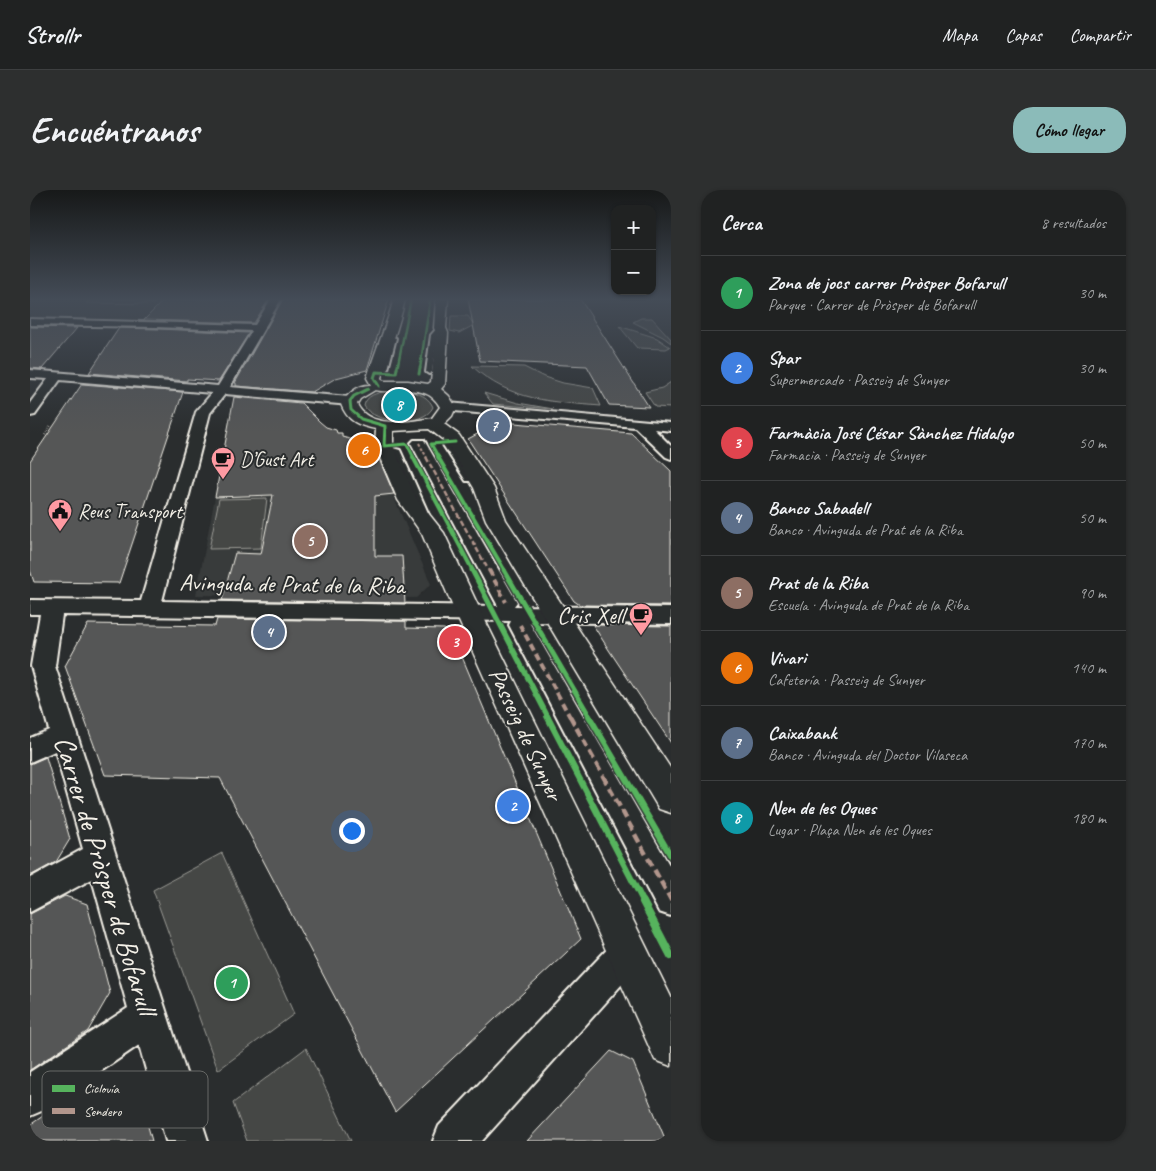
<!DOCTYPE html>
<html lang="es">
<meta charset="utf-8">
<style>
body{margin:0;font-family:Caveat,sans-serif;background:#2d2f2f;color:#f1f3f6}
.controls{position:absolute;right:15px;top:15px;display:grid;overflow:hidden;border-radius:10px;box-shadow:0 1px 4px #0004}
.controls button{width:45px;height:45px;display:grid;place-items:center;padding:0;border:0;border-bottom:1px solid #3d3f40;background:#202222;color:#f1f3f6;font:25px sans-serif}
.you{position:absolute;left:321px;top:640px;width:18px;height:18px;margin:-12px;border:4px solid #fff;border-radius:50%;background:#1a73e8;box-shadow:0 0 0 8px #1a73e833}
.badge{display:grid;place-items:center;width:32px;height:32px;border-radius:50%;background:#8bbbb9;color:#fff;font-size:16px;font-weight:700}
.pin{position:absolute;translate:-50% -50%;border:2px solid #fff;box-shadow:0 1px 5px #0006}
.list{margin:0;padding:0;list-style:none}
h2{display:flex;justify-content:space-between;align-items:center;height:65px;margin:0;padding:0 20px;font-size:21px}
h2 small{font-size:16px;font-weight:400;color:#a2a4a5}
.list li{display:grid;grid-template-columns:32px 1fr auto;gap:15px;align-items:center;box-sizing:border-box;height:75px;padding:0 20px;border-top:1px solid #3d3f40}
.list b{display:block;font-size:19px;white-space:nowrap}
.list p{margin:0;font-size:16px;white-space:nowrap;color:#a2a4a5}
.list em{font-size:16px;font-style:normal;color:#a2a4a5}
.map{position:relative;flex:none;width:641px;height:951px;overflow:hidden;border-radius:20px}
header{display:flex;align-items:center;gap:30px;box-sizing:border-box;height:70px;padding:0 25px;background:#202222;border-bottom:1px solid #3d3f40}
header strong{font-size:24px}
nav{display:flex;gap:28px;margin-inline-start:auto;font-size:18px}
.intro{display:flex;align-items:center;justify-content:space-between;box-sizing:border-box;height:120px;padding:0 30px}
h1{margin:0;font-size:35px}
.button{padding:12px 22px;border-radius:20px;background:#8bbbb9;color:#111;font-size:18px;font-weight:700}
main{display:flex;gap:30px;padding:0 30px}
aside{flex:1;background:#202222;border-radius:20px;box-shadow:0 1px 4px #0004}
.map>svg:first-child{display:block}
.built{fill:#373a3a}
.green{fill:#444645;stroke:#9c9c96}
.water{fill:#676866;stroke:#9f9f9a}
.building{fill:#555756;stroke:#f4f1e8}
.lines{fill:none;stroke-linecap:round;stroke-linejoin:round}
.lane-casing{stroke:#f4f1e8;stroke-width:4}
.street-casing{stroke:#f4f1e8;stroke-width:4}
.secondary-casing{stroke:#f4f1e8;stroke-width:3}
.path{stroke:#f4f1e8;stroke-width:2;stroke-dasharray:0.5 2;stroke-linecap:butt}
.lane{fill:#2a2d2e;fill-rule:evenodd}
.street{fill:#2a2d2e;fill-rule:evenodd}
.secondary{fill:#2a2d2e;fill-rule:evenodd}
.quiet-far3{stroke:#b2968c;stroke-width:2;stroke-dasharray:3 2;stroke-linecap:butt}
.quiet-far2{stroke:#b2968c;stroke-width:2.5;stroke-dasharray:5.5 2.5;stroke-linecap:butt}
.quiet-far1{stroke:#b2968c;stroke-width:4;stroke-dasharray:7 4;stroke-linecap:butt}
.quiet{stroke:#b2968c;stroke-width:4.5;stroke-dasharray:9 4.5;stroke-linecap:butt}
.cycleway-far5-casing{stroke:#2a2d2e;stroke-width:4}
.cycleway-far4-casing{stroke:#2a2d2e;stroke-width:5}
.cycleway-far3-casing{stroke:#2a2d2e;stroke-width:6}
.cycleway-far2-casing{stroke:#2a2d2e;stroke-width:8}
.cycleway-far1-casing{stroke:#2a2d2e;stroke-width:9}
.cycleway-casing{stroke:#2a2d2e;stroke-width:11}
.cycleway-far5{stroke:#56b35d;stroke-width:2.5}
.cycleway-far4{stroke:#56b35d;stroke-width:3}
.cycleway-far3{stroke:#56b35d;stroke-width:4}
.cycleway-far2{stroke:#56b35d;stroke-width:5}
.cycleway-far1{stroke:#56b35d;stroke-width:6}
.cycleway{stroke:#56b35d;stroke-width:8}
.labels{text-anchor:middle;stroke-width:4;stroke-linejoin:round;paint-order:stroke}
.far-poi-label{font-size:20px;fill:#f4f1e8;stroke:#2a2d2e;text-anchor:start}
.street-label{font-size:24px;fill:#f4f1e8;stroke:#2a2d2e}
.poi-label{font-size:24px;fill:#f4f1e8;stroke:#2a2d2e;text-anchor:end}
.near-street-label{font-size:29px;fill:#f4f1e8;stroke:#2a2d2e}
.key{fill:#2a2d2e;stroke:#676866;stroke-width:1}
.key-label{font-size:14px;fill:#f4f1e8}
</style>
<header>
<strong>Strollr</strong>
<nav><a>Mapa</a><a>Capas</a><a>Compartir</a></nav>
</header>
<div class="intro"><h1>Encuéntranos</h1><a class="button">Cómo llegar</a></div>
<main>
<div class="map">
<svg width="641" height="951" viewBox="0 0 641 951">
<rect width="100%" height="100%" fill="#2a2d2e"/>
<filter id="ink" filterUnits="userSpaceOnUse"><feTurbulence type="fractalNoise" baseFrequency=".02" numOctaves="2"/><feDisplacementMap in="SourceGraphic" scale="10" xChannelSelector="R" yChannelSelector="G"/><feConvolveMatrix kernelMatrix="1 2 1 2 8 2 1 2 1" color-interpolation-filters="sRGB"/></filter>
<g filter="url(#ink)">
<g class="built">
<path d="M0,109h135l-22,22 -113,-3z"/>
<path d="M362,303l39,91 -15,14 -220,-3 19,-98z"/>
</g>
<g class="green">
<path d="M61,109h67l-4,5 -68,-1z"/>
<path d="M421,126h17l6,9 -15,8 -9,-2z"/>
<path d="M611,128h11l19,21v4l-8,-6 -30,-15z"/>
<path d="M589,136l38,12 13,9 -4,2 -29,-1z"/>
<path d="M442,176l52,1 20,10 19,6 30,5 8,18c-48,-4 -92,-5 -129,-40z"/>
<path d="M641,192v26l-16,-1 -10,-15 17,-4z"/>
<path d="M357,201c15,-1 39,-1 46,16 -9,20 -59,17 -69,-1 2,-11 13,-13 23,-15z"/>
<path d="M454,203l34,10 35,6 -60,-5z"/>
<path d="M237,308l-6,50 -52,1 10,-50z"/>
<path d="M192,663l72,161 -76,56 -65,-180z"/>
<path d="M276,858l45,93h-104l-14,-38z"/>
</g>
<path class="water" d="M371,209l8,2 4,5c-7,8 -20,7 -28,0l3,-6z"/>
<g class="building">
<path d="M135,109h104l-15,24 -110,-3z"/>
<path d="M253,109h106l-22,71 -31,8 -24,14 -76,-6v-3h-1z"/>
<path d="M438,109h112l69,108 -40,-2 -22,-39 -107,-5z"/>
<path d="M0,137l47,1 -35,41 -12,-1z"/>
<path d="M89,138l38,1 92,4 -30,48 -32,-2v2l-98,-8z"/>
<path d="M52,194l101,8 -64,191 -85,-1 -4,-12v-109z"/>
<path d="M204,207l67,6 19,19 6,5 10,3 1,3h5v4l31,8 21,49 -19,2v60h27l3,47 -183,-3 13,-47 26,1 12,-59 -58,2z"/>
<path d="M461,231l140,12 40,38v135l-91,-1 -6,-4 -106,-162 15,-8z"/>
<path d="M187,429l189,2v7l38,1 8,4 129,306 -186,173 -175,-334 -115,-3 -40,-109 23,-42 127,2z"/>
<path d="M563,435l78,1v117l-62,-93z"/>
<path d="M16,567l24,82 -14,23 -26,14v-112z"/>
<path d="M35,706l22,8 23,89 -22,38 -58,39v-156z"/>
<path d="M581,861l22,11 33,79h-139z"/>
<path d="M72,885l34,8 16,58h-122v-16z"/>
</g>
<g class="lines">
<defs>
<g id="lane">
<path d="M408,137l5,1 -6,7 -5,37 -3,2 -3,-2 5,-37z"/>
<path d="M361,147l5,1 -8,31 -3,2 -3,-2z"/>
<path d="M414,253h6l23,36 -1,2h-6l-23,-36z"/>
<path d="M363,258l7,2 29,65 -1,2 -3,1 -4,-3 -29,-65z"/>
</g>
<g id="street">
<path d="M241,109h10l-51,88 120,10 7,4 -7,4 -125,-11 -15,19 -48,188 336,5 -87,-163 3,-3h10l93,162 -3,4 157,2v16l-142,-2 142,246v48l-12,-4 -150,-287 2,-4 -449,-6 -7,51 153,475h-42l-27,-96 -95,65 -14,6v-44l98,-64 -36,-129 -62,33v-34l53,-29 -28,-98 -25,11v-24l19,-8 -18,-64 9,-52h-10v-14l111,1 55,-189 16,-19 -152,-13 -25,35 -5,1v-13l18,-24 -18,-1v-8l188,16 34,-55 -95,-4 -127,-2v-6l225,6z"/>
<path d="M418,213l223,20v8l-17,-2 17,17v13l-5,-2 -31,-30 -192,-17 -2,-3 2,-3z"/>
<path d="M598,745l12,5 5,12 -5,12 -158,177h-49l6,-15 177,-186z"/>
</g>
<path id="secondary" d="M364,109h11c-6,28 -16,52 -24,79l2,3h25l20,3 3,-2 5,-49 -2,-5 2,-29h12l-2,29 2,5 -3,51 -4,5 8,7 7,11 -4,9 -8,8 15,11 35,53 12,32 165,249v44l-12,-4 -173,-289 -12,-32 -28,-46 -17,-13 -36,2v15l24,53 27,34 37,79 190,385v69l-16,-6 -200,-448 -33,-78 -24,-34 -23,-54 1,-17c-17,-3 -29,-8 -35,-25 7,-10 17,-20 30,-19l-4,-7c8,-27 19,-51 27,-79zM345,200c22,5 51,-9 65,17l-8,11c-22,4 -64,11 -75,-14l3,-5z"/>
</defs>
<use href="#lane" class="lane-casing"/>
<use href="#street" class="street-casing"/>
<use href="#secondary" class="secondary-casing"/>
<path class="path" d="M15,245l6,-10"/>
<use href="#lane" class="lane"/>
<use href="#street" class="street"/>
<use href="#secondary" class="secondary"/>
<path class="quiet-far3" d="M389,253l8,15"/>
<path class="quiet-far2" d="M396,267l63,114"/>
<g class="quiet-far1">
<path d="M459,380l17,32"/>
<path d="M490,435l50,92"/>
</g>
<path class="quiet" d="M540,526l101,184"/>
<defs>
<g id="cycleway-far5">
<path d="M367,179l14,-70"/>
<path d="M390,179l10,-69"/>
</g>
<g id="cycleway-far4">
<path d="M389,184l1,-6"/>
<path d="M349,196l-5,-8 2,-6 20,1 1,-5"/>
<path d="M338,199l-14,7 -4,5 1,9 10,9 24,7 -1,20 23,-2 7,14"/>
<path d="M409,268l-8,-14 24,-2"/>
</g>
<g id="cycleway-far3">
<path d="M383,267l60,114"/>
<path d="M408,267l67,114"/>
</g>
<g id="cycleway-far2">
<path d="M442,380l76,147"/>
<path d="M474,380l86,147"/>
</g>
<g id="cycleway-far1">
<path d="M517,526l97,187"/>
<path d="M559,526l82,140"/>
</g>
<path id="cycleway" d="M613,712l28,54"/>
</defs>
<use href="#cycleway-far5" class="cycleway-far5-casing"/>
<use href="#cycleway-far4" class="cycleway-far4-casing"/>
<use href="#cycleway-far3" class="cycleway-far3-casing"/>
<use href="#cycleway-far2" class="cycleway-far2-casing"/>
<use href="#cycleway-far1" class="cycleway-far1-casing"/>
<use href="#cycleway" class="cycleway-casing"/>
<use href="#cycleway-far5" class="cycleway-far5"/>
<use href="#cycleway-far4" class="cycleway-far4"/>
<use href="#cycleway-far3" class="cycleway-far3"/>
<use href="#cycleway-far2" class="cycleway-far2"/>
<use href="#cycleway-far1" class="cycleway-far1"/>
<use href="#cycleway" class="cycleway"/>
</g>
</g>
<linearGradient id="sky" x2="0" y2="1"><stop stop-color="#171919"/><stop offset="0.45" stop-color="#444c57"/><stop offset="1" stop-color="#444c57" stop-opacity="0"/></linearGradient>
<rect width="641" height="243" fill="url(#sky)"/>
<defs>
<symbol id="cafe-pin" viewBox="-11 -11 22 30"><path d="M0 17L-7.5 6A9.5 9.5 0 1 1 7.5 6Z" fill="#ff9aa2" stroke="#2a2d2e"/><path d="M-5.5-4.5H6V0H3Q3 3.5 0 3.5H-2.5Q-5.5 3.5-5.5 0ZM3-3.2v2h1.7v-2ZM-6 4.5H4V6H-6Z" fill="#111"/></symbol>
<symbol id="civic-pin" viewBox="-11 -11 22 30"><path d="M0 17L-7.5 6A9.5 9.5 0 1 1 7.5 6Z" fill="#ff9aa2" stroke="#2a2d2e"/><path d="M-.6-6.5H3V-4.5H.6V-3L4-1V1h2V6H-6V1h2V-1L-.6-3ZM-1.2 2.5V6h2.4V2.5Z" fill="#111"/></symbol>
</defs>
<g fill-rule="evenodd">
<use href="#cafe-pin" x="179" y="255" width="28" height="38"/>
<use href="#civic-pin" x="16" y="307" width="28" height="38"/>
<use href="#cafe-pin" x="597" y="411" width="28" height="38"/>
</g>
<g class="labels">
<g class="far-poi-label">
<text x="210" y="276">D’Gust Art</text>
<text x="48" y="328">Reus Transport</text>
</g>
<g class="street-label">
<text transform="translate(262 394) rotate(1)" y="8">Avinguda de Prat de la Riba</text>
<text transform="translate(496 544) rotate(65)" y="8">Passeig de Sunyer</text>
</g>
<g class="poi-label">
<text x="594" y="433">Cris Xell</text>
</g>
<g class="near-street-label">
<text transform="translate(76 685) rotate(73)" y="10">Carrer de Pròsper de Bofarull</text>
</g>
</g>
<rect x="12" y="881" width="166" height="57" rx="8" class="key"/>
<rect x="22" y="895" width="23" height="7" fill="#56b35d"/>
<rect x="22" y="918" width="23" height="6" fill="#b2968c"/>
<g class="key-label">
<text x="54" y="903">Ciclovía</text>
<text x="54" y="926">Sendero</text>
</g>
</svg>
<div class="controls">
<button>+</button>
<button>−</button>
</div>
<div class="you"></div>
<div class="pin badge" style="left:202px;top:793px;background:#2e9e5b">1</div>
<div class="pin badge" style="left:483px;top:616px;background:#3f7fe0">2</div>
<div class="pin badge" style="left:425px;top:452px;background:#e0444e">3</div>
<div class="pin badge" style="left:239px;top:442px;background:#5c6f8a">4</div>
<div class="pin badge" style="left:280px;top:351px;background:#8d6e63">5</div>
<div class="pin badge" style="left:334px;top:260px;background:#e8710a">6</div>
<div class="pin badge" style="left:464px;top:236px;background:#5c6f8a">7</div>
<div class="pin badge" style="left:369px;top:215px;background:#0f9aa8">8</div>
</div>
<aside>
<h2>Cerca<small>8 resultados</small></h2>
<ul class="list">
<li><span class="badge" style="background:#2e9e5b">1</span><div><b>Zona de jocs carrer Pròsper Bofarull</b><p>Parque · Carrer de Pròsper de Bofarull</p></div><em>30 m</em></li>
<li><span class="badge" style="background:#3f7fe0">2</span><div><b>Spar</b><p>Supermercado · Passeig de Sunyer</p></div><em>30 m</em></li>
<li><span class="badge" style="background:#e0444e">3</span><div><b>Farmàcia José César Sànchez Hidalgo</b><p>Farmacia · Passeig de Sunyer</p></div><em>50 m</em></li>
<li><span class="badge" style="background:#5c6f8a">4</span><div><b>Banco Sabadell</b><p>Banco · Avinguda de Prat de la Riba</p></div><em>50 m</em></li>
<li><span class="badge" style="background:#8d6e63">5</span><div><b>Prat de la Riba</b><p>Escuela · Avinguda de Prat de la Riba</p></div><em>90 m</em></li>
<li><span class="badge" style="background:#e8710a">6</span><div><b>Vivari</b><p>Cafetería · Passeig de Sunyer</p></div><em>140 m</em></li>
<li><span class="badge" style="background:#5c6f8a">7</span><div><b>Caixabank</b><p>Banco · Avinguda del Doctor Vilaseca</p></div><em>170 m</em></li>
<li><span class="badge" style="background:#0f9aa8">8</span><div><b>Nen de les Oques</b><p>Lugar · Plaça Nen de les Oques</p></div><em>180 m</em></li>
</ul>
</aside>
</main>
